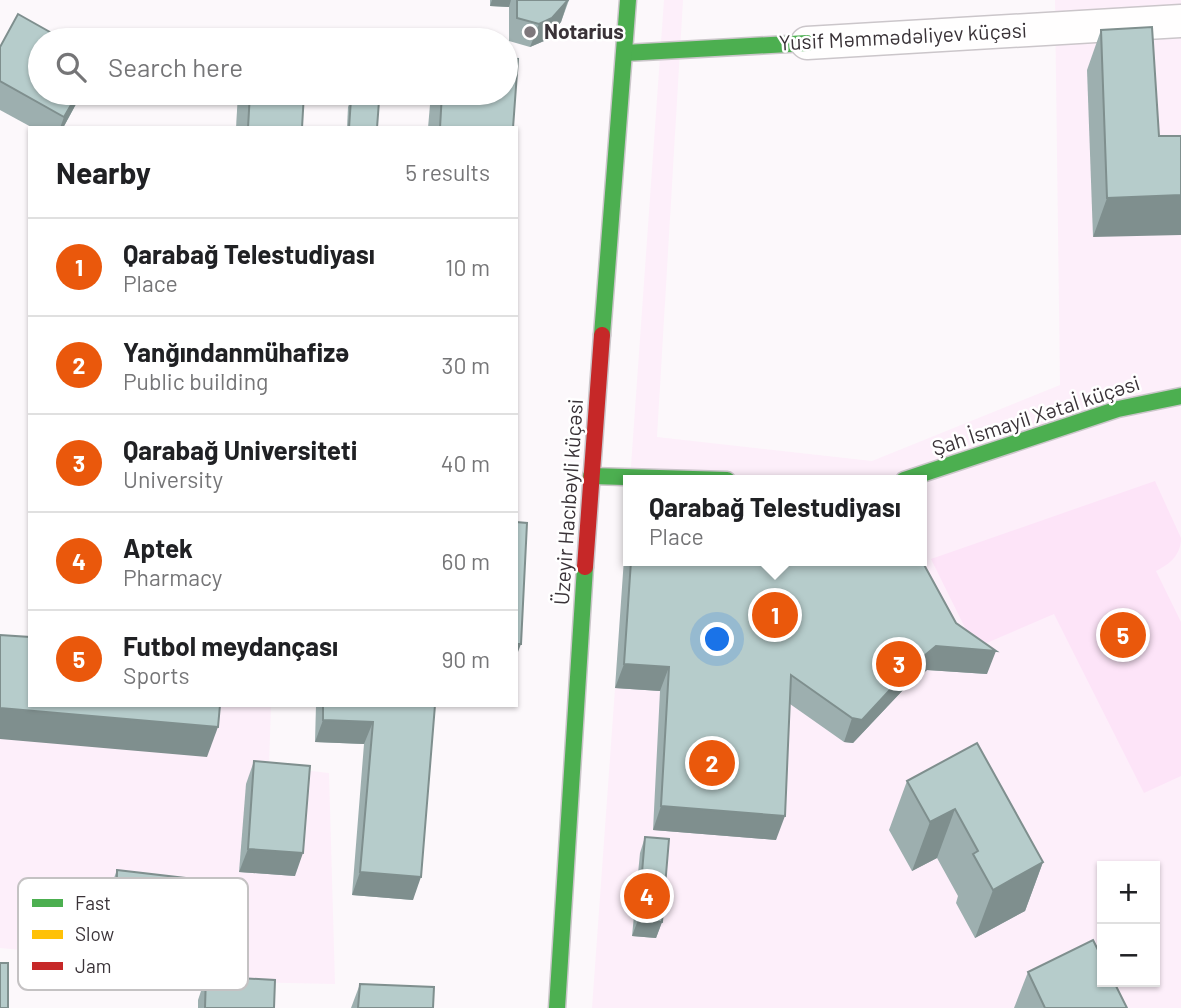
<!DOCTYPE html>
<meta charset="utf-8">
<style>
body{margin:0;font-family:Barlow,sans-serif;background:#f6f6f6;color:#202124}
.controls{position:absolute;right:21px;bottom:21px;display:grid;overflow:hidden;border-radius:0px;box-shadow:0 2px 5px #0004}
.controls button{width:63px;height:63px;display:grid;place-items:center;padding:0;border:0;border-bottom:2px solid #e0e0e0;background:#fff;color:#202124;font:35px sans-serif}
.you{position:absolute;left:718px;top:640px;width:24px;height:24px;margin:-18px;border:5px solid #fff;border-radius:50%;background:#1a73e8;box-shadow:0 0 0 10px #1a73e833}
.badge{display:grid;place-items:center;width:46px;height:46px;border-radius:50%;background:#ea580c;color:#fff;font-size:23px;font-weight:700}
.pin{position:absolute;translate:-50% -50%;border:4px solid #fff;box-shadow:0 2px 7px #0006}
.popup{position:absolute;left:623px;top:475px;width:304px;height:91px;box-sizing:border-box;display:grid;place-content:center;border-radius:0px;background:#fff;filter:drop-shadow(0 2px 5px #0005);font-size:23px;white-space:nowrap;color:#757577}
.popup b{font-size:26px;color:#202124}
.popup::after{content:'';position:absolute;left:50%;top:100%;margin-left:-14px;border:14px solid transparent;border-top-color:#fff}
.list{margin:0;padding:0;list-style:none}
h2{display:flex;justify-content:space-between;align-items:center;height:91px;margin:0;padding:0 28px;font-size:30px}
h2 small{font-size:23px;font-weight:400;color:#757577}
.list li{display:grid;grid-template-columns:46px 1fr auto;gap:21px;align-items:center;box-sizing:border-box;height:98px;padding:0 28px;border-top:2px solid #e0e0e0}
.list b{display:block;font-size:26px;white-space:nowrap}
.list p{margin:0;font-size:23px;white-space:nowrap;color:#757577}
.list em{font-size:23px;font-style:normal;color:#757577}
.icon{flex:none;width:38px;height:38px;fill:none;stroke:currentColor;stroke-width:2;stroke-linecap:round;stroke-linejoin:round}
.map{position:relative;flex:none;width:1181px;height:1008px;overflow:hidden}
.search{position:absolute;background:#fff;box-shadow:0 2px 5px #0004;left:28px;top:28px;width:490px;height:77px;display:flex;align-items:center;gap:18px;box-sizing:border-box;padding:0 24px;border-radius:38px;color:#757577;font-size:26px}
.panel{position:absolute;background:#fff;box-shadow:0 2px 5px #0004;left:28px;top:126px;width:490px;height:581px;border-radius:0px}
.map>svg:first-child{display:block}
.built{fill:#fdeffa;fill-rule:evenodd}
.green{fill:#fde4f8}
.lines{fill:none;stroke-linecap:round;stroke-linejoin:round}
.street-casing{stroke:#cbc6ca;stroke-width:35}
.fast-casing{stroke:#cbc6ca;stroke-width:19}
.jam-casing{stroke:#cbc6ca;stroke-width:19}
.street{stroke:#fffefe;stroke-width:32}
.fast{stroke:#4caf50;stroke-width:16}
.jam{stroke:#c62828;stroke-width:16}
.wall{fill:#9dafaf}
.shaded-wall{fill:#7f8f8e}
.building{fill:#b6cccb;stroke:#7f8f8e;stroke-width:2}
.poi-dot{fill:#7e787c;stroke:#fff;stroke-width:2.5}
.labels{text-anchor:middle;stroke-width:5;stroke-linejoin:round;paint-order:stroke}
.poi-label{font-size:21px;font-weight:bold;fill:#3a3338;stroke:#fff;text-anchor:start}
.street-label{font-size:21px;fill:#3a3338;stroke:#fff}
.key{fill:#fff;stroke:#c4c2c3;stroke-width:2}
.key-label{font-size:19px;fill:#3a3338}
</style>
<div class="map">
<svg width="1181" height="1008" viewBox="0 0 1181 1008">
<rect width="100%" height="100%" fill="#fcf8fb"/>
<g class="built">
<path d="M664,0h19l-26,437 215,24 188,-76 -5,-385h126v1008h-589l36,-500v53h294v-81h-292zM1102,866h53v116h-53z"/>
<path d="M0,665l30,40h241l-2,61 60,7 6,211 -229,-5 1,-21 -107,-10z"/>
</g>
<path class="green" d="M1155,481l26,57c0,17 -11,26 -25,33l25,51v154l-37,17 -90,-179 -79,34 -44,-89z"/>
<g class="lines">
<defs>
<path id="street" d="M807,43l374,-22"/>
<g id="fast">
<path d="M625,53l182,-10"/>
<path d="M602,335l26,-335"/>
<path d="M591,476l136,4"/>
<path d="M904,480l214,-71 63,-13"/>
<path d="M557,1008l28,-441"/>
</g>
<path id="jam" d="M585,567l17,-232"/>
</defs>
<use href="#street" class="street-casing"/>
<use href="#fast" class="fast-casing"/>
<use href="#jam" class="jam-casing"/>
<use href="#street" class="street"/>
<use href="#fast" class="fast"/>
<use href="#jam" class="jam"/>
</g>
<g class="wall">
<path d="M490,0h79l-8,22 -17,19 -14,6 -21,-6v-34l-19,-1z"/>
<path d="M1101,30l58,106 -66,101 -6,-167z"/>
<path d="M0,47l82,46 -19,35h-30l-33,-18z"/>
<path d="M238,93h66l-2,35h-66z"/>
<path d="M431,93h75l7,35h-85z"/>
<path d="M351,99l26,29h-30l1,-21z"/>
<path d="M628,501v60h294l34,62 31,51 -60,-4 -24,20 -50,53 -9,-1 -54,-38 -14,136 -123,-10 7,-139 -45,-3z"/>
<path d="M316,705h119l-22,195 -61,-5 12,-151 -49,-2z"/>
<path d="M254,761l41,115 -56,-4 7,-88z"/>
<path d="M907,781l136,81 -18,49 -50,27 -19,-35 2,-7 -21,-38 -25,13 -23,-41z"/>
<path d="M645,837l17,85 -6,16 -24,-2 8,-83z"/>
<path d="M117,870l61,76 -9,24 -62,-12 1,-64z"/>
<path d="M1028,972l99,36h-113z"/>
<path d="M206,976l68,32h-76v-8z"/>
<path d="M360,984l73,24h-82z"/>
</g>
<g class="shaded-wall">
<path d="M492,0h19l-2,7 -19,-1z"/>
<path d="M568,0l-7,22 -17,19 -14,6 9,-23z"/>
<path d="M78,93h4l-19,35h-3l4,-11z"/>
<path d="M1181,195v40l-88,2 14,-39z"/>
<path d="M516,644h5l-3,8h-2z"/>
<path d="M936,646l60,5 -9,23 -60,-4 -24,20 -50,53 -9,-1 8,-24z"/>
<path d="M624,664l45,3 -9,24 -45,-3z"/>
<path d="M0,708l218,19 -11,30 -207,-18z"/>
<path d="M323,720l50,2 -9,22 -49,-2z"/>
<path d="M661,806l124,10 -9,24 -123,-10z"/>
<path d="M955,809l-18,49 -25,13 18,-49z"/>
<path d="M248,849l55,4 -8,23 -56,-4z"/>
<path d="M1043,862l-18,49 -50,27 18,-48z"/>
<path d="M360,872l61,5 -8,23 -61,-5z"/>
<path d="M638,920l24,2 -6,16 -24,-2z"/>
</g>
<g class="building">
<path d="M517,0h51l-16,18 -13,6 -22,-6z"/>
<path d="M18,14l46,26h-24v53h38l-14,24 -64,-36v-34z"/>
<path d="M1152,27l7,109h22v59l-74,3 -6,-168z"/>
<path d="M506,58l12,1 -5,69h-73l2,-35h64z"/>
<path d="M250,93h54l-2,35h-54z"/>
<path d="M351,99l28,2 -2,27h-28z"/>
<path d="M516,522l11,1 -6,121h-5z"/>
<path d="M631,561h291l34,62 40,28 -60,-5 -24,20 -50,54 -10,-2 -61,-43 -6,141 -124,-10 8,-139 -45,-3z"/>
<path d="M0,635l30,2v68h190l-2,22 -218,-19z"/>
<path d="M323,705h112l-14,172 -61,-5 13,-150 -50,-2z"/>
<path d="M977,743l66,119 -50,28 -20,-36 5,-3 -23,-42 -25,13 -23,-41z"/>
<path d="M254,761l56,5 -7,87 -55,-4z"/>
<path d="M645,837l24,2 -7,83 -24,-2z"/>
<path d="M117,870l68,8 -7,68 -62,-12z"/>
<path d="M1093,940l9,18v24h12l13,26h-82l-17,-36z"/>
<rect x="0" y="963" width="8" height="45"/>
<path d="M206,976l69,4 -1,28h-69z"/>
<path d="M360,984l74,3 -1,21h-75z"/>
</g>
<circle class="poi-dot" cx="530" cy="32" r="7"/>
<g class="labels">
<g class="poi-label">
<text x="544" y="39">Notarius</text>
</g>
<g class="street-label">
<text transform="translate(903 37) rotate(-3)" y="7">Yusif Məmmədəliyev küçəsi</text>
<text transform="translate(1036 416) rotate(-18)" y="7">Şah İsmayil Xətaİ küçəsi</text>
<text transform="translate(569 502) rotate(-86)" y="7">Üzeyir Hacıbəyli küçəsi</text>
</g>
</g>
<rect x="18" y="878" width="230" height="112" rx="10" class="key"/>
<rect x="32" y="899" width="31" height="8" fill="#4caf50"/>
<rect x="32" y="930" width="31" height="9" fill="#ffc107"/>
<rect x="32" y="962" width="31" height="8" fill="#c62828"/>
<g class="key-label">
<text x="75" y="910">Fast</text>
<text x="75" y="941">Slow</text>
<text x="75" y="973">Jam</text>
</g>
</svg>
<div class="controls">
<button>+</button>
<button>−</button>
</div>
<div class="you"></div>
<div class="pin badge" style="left:775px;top:615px">1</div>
<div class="popup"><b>Qarabağ Telestudiyası</b>Place</div>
<div class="pin badge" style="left:712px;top:763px">2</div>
<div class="pin badge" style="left:899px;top:664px">3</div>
<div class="pin badge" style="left:647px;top:896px">4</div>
<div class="pin badge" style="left:1123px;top:635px">5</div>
<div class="search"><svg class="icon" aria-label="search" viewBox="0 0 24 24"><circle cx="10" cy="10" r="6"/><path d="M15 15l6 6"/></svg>Search here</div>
<section class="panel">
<h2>Nearby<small>5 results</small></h2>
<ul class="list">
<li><span class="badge">1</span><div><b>Qarabağ Telestudiyası</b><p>Place</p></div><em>10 m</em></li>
<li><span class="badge">2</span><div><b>Yanğındanmühafizə</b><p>Public building</p></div><em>30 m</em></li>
<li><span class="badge">3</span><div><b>Qarabağ Universiteti</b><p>University</p></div><em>40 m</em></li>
<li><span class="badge">4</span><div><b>Aptek</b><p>Pharmacy</p></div><em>60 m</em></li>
<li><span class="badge">5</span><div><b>Futbol meydançası</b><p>Sports</p></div><em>90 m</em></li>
</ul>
</section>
</div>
